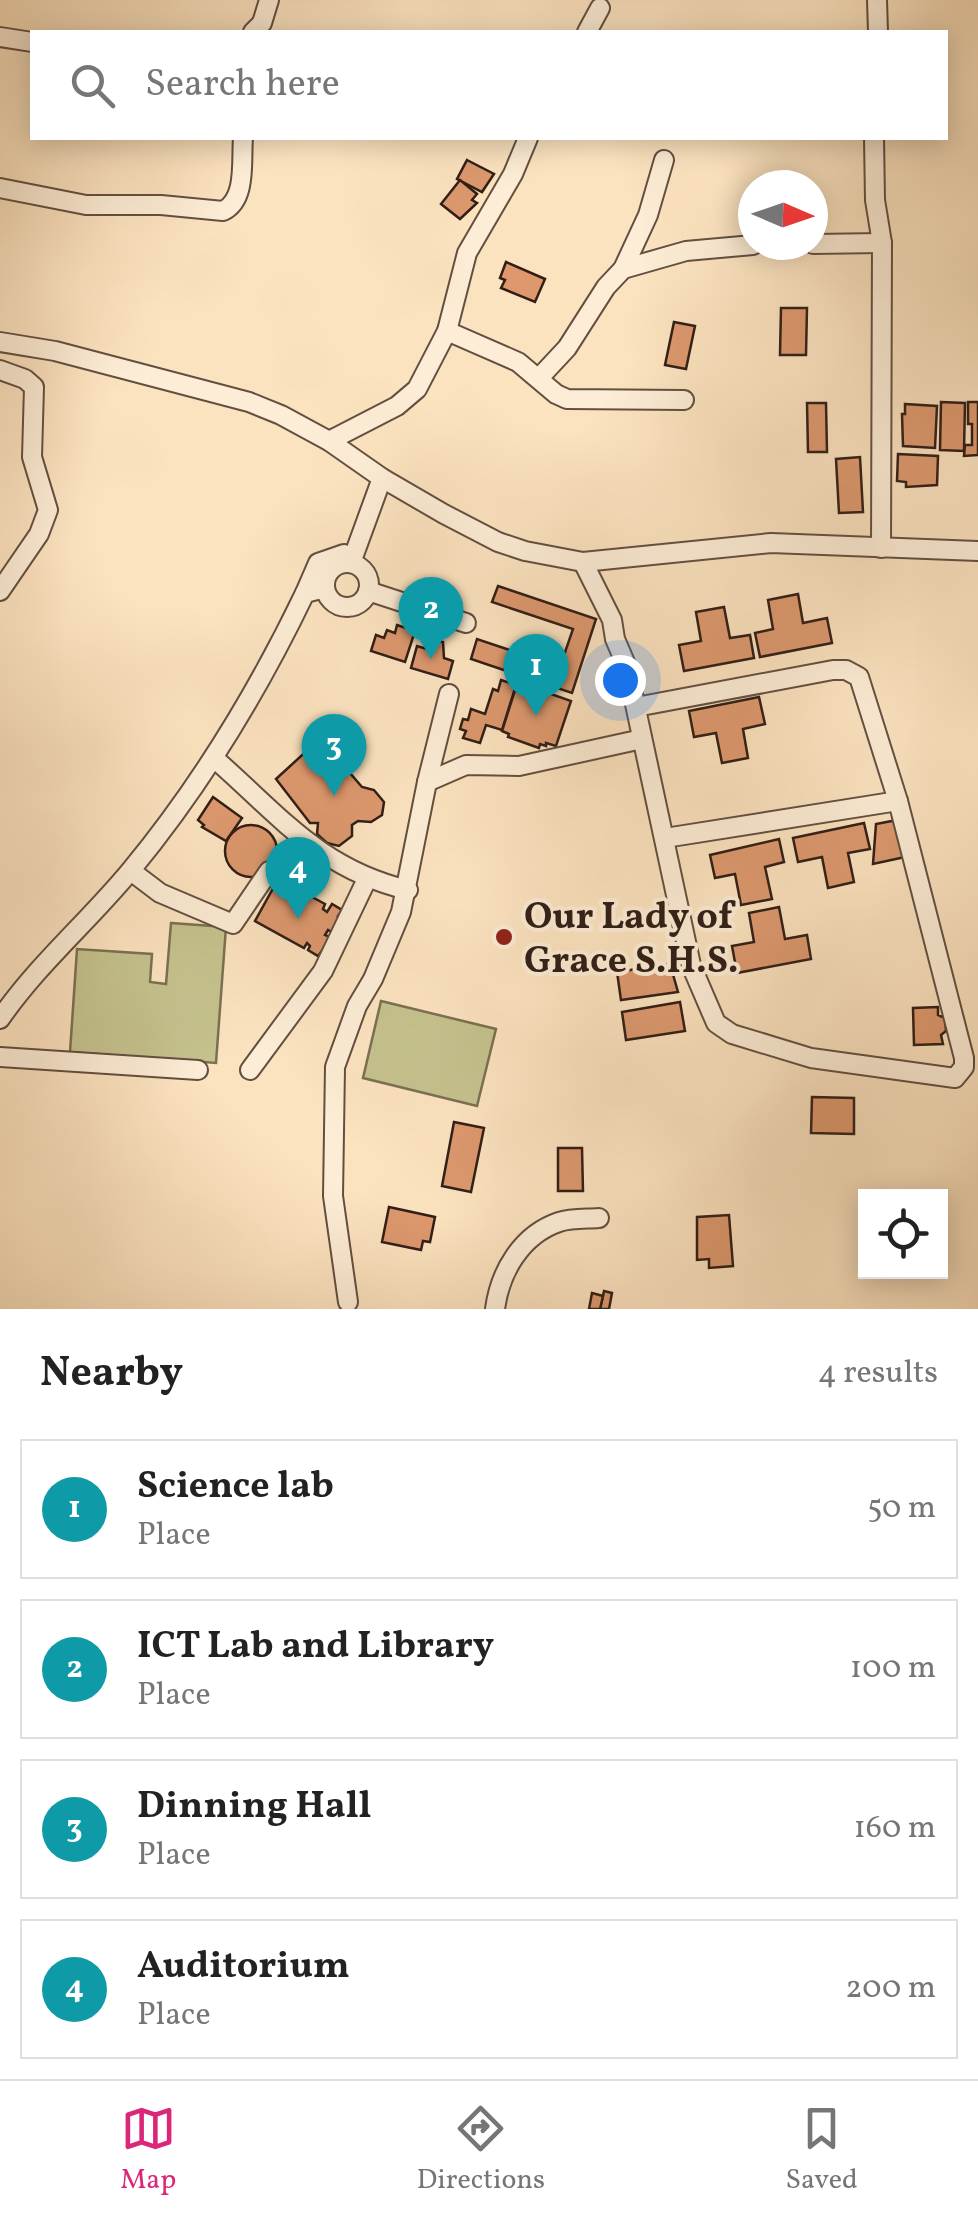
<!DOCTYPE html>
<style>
body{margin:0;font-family:Vollkorn,serif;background:#f6f6f6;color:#222}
.controls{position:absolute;right:30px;bottom:30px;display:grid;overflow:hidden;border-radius:0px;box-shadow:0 5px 25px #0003}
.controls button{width:90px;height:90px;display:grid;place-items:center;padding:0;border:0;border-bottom:2px solid #e0e0e0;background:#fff;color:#222;font:50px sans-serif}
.compass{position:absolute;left:738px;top:170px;width:90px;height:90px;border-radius:50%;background:#fff;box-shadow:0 5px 25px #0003;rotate:92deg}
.you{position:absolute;left:620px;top:680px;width:35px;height:35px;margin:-25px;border:8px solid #fff;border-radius:50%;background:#1a73e8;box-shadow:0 0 0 15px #1a73e833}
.badge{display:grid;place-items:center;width:65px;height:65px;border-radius:50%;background:#db2777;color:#fff;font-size:32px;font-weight:700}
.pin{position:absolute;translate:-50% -82px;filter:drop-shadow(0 2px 5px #0008)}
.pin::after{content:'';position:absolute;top:52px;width:35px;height:30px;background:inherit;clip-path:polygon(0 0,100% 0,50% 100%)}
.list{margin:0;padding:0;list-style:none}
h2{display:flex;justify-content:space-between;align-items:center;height:130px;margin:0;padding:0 40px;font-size:42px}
h2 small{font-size:32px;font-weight:400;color:#767676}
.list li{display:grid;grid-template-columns:65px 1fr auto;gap:30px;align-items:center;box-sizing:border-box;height:140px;margin:0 20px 20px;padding:0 20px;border:2px solid #e0e0e0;border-radius:0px}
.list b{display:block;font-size:38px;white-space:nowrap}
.list p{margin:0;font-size:32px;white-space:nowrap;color:#767676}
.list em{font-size:32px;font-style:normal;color:#767676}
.icon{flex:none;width:55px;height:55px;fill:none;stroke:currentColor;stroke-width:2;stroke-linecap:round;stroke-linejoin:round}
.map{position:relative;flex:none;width:978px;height:1309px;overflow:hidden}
.search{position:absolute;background:#fff;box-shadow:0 5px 25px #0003;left:30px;right:30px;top:30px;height:110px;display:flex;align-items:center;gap:25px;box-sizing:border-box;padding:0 35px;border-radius:0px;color:#767676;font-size:38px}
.sheet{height:770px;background:#fff}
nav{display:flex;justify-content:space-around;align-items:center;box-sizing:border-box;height:140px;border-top:2px solid #e0e0e0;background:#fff;font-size:28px;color:#767676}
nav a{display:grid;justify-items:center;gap:5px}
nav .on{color:#db2777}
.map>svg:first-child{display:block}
.green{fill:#c5c28e;stroke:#7a7052;stroke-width:2.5}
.building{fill:#dd986e;stroke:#301e16;stroke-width:2.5}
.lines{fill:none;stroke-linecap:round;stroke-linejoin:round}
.minor-casing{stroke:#634f40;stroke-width:22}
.minor{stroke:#fdedd6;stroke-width:18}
.poi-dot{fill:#8f2418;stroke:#fdedd6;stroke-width:4}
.labels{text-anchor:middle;stroke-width:8;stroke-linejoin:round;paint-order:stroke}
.poi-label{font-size:38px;font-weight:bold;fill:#301e16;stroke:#fdedd6;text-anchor:start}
</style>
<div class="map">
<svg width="978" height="1309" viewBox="0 0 978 1309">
<rect width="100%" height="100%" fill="#fce3c0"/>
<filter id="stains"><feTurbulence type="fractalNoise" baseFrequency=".002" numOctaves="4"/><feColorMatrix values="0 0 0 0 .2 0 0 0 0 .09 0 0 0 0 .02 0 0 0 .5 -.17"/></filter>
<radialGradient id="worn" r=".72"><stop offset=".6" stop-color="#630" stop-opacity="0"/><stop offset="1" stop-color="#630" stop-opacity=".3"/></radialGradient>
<g class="green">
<path d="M171,923l55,4 -10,136 -146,-11 7,-103 75,5 -2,28 16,2z"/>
<path d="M381,1001l115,28 -19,77 -114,-28z"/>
</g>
<g class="building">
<path d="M467,160l27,14 -12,18 -25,-13z"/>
<path d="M460,180l17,14 -5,6 5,3 -17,16 -19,-15z"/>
<path d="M506,262l39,17 -10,23 -34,-14 4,-8 -5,-2z"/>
<path d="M781,308h26l-1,47h-26z"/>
<path d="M674,322l21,4 -9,43 -21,-4z"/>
<path d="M941,402l24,1 -1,48 -24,-1z"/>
<path d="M968,402h10v53l-14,1 1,-11h7v-21h-4z"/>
<path d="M807,403h19l1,49h-19z"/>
<path d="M905,404l32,2 -2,42 -32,-2 -1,-32h3z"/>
<path d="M898,454l40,2 -1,29 -31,2v-5l-9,-1z"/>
<path d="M860,457l3,55 -24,1 -3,-54z"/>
<path d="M498,586l98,33 -24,74 -101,-34 6,-20 83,28 13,-38 -81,-27z"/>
<path d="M798,594l5,29 24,-5 5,25 -72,14 -5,-24 18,-4 -5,-29z"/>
<path d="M724,607l6,31 20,-3 4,23 -70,13 -5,-26 22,-4 -5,-29z"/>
<path d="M397,625l18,6 -10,31 -34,-11 5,-16 8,3 3,-8 8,3z"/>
<path d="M433,640l10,2 1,16 9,3 -5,18 -37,-11 6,-22 10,3z"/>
<path d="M501,680l15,5 -14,45 -16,-5 -6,18 -17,-5 3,-7 -6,-2 3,-10 5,1 3,-11 14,5 8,-25 5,2z"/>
<path d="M517,684l11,4 -1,6 7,2 3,-7 34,12 -15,45 -10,-3v3l-6,-2 -1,4 -31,-11 1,-3 -7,-3z"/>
<path d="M759,697l6,27 -22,5 5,29 -26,5 -6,-30 -22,4 -5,-26z"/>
<path d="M312,746l16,20 9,-8 25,29 12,3 10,12 -2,13 -11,7 -13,-1 -6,4v11l-13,10 -12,-3 -10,-9 1,-11h-8l-34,-44z"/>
<path d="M213,797l29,21 -16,23 -24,-14 2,-2 -6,-5z"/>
<path d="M897,820l8,37 -32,7 3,-40z"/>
<path d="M864,823l6,26 -22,4 6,29 -26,6 -6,-31 -24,5 -5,-24z"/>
<circle cx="251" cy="851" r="26"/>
<path d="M779,839l5,23 -19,5 7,32 -31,6 -6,-31 -20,4 -5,-23z"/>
<path d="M276,883l8,5 2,-5 39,21 -2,5 4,3 5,-8 10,6 -4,6 4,2 -9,15 -5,-3 -3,5 7,3 -14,18 -10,-6 2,-4 -3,-3 -3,5 -49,-27z"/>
<path d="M779,907l6,32 22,-4 4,24 -74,14 -5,-27 22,-4 -5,-29z"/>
<path d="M670,964l8,28 -57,8 -4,-28z"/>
<path d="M680,1002l5,29 -59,9 -4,-28z"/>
<path d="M938,1007v8l7,3 1,13 -5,4 2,9 -29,1 -1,-37z"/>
<path d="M812,1097l42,1v36l-43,-1z"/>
<path d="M454,1122l30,6 -13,64 -29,-6z"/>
<path d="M558,1148h24l1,43h-25z"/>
<path d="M389,1207l46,10 -5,25 -7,-1 -2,9 -39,-8z"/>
<path d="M729,1215l4,51 -24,2v-9l-12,1v-43z"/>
<path d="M604,1291l8,2 -3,16h-9z"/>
<path d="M592,1293l11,3 -3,13h-11z"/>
</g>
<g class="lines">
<defs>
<g id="minor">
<path d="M877,0l1,32"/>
<path d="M253,32l9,-9 7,-23"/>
<path d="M587,32l13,-24"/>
<path d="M0,37l32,5"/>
<path d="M874,138l1,62 7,43 -1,305"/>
<path d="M0,188l86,17h75l62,6c24,-11 18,-51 20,-73"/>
<path d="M813,244l69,-1"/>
<path d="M623,269l25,-54 16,-55"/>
<path d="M447,331l71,31 38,32 11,5 117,1"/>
<path d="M0,342l55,9 194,51 32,13 48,26 53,37 62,36 54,28 27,9 58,11 188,-19 207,8"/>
<path d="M0,370l25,9 9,8 -2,70 16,53 -9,24 -39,57"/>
<path d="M539,378l28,-30 39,-61 17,-18 63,-18 67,-6"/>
<path d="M329,441l68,-35 20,-17 30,-58 20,-78 46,-79 15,-36"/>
<path d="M583,562l29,58 3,19 12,28 64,298 25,58 16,11 79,24 144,20 9,-11v-9l-66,-257 -39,-124 -13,-7h-13l-197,37"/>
<path d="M351,563l31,-85"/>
<circle cx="347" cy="585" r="22"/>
<path d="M368,591l98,32"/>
<path d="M305,593l13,-30 26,-9"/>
<path d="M215,759c65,57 105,110 193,131"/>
<path d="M427,782l39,-17 53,1 123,-27"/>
<path d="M665,838l233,-37"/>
<path d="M131,871l29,22 73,31 36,-53 19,-4"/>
<path d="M0,1019c38,-55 89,-98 131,-149 71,-86 126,-177 174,-277l20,-5"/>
<path d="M0,1057l198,13"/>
<path d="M250,1070l73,-99 44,-92"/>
<path d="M348,1302l-15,-106 2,-129 22,-61 16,-27 28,-67 26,-130 22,-88"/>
<path d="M495,1309c5,-37 26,-74 64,-87 12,-4 27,-3 40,-4"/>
</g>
</defs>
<use href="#minor" class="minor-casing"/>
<use href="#minor" class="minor"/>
</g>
<circle class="poi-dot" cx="504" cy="937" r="10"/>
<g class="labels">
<g class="poi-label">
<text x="524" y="928">Our Lady of<tspan x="524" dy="44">Grace S.H.S.</tspan></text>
</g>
</g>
<rect width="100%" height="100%" filter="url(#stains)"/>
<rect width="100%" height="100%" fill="url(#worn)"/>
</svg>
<div class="controls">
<button><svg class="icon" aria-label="locate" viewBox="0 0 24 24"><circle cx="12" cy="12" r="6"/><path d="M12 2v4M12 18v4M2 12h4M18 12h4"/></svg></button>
</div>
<svg class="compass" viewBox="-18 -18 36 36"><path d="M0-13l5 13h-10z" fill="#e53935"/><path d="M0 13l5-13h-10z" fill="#767676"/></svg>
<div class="you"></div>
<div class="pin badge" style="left:536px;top:716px;background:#0f9aa8">1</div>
<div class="pin badge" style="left:431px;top:659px;background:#0f9aa8">2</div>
<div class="pin badge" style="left:334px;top:796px;background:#0f9aa8">3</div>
<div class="pin badge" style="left:298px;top:919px;background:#0f9aa8">4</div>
<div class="search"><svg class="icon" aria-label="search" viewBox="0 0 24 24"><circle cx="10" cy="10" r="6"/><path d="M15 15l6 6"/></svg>Search here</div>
</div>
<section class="sheet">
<h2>Nearby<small>4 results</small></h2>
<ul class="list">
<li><span class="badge" style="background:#0f9aa8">1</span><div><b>Science lab</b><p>Place</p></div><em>50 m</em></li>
<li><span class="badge" style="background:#0f9aa8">2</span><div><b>ICT Lab and Library</b><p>Place</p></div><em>100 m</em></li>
<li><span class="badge" style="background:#0f9aa8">3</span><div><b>Dinning Hall</b><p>Place</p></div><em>160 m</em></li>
<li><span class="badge" style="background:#0f9aa8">4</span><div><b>Auditorium</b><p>Place</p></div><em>200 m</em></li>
</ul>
</section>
<nav>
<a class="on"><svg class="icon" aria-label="map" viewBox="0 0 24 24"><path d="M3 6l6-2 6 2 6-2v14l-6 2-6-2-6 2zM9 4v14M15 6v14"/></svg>Map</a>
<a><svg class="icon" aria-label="directions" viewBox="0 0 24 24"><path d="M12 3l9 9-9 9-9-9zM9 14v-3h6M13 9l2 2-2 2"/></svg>Directions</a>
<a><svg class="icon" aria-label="saved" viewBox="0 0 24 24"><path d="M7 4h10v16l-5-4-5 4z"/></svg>Saved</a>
</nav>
